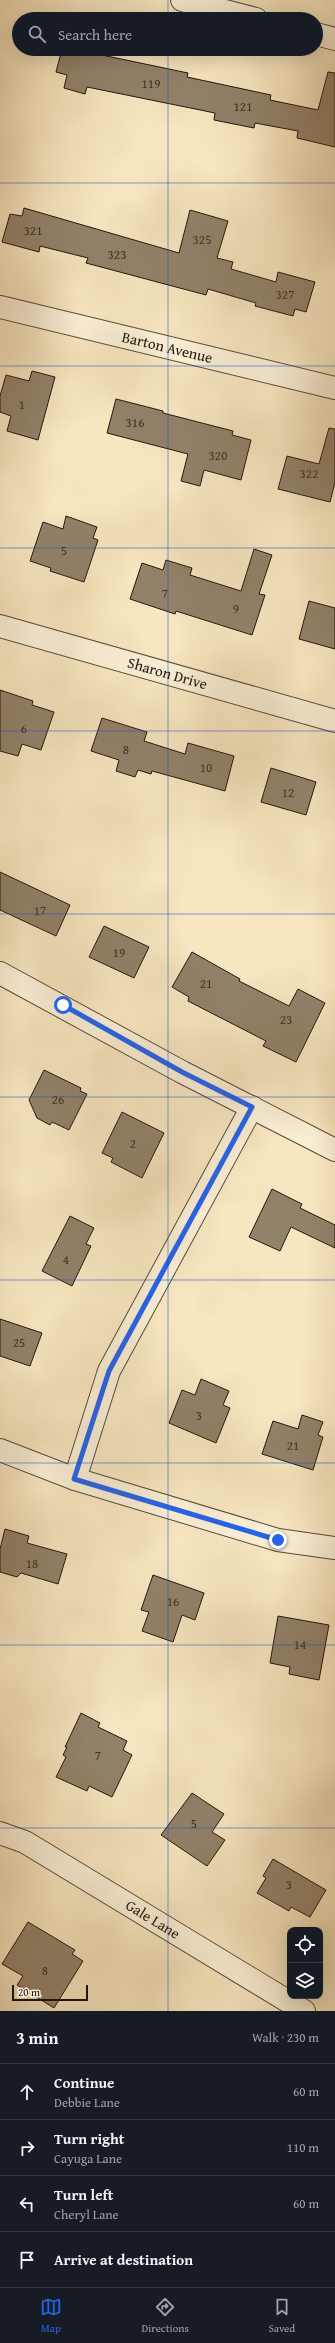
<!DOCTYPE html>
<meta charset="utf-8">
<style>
body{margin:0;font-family:"Gentium Book Plus",serif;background:#242831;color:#f1f3f6}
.controls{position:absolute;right:12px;bottom:12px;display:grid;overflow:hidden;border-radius:8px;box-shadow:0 4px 16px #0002}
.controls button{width:36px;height:36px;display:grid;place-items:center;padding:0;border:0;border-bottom:1px solid #363941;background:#171b24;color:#f1f3f6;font:20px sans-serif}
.scale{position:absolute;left:12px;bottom:10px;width:76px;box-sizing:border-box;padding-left:4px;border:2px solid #22160d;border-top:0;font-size:11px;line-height:14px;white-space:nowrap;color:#22160d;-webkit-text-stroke:3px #faefd6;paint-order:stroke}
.stop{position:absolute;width:12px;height:12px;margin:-9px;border:3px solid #2563eb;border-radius:50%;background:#fff}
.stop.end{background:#2563eb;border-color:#fff;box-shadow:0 1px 4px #0008}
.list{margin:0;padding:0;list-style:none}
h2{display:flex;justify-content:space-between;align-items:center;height:52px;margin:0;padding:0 16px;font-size:17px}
h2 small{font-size:13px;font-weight:400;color:#9ea1a6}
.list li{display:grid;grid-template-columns:26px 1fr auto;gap:12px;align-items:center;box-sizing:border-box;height:56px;padding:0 16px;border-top:1px solid #363941}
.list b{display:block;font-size:15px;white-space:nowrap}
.list p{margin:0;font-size:13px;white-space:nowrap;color:#9ea1a6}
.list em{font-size:13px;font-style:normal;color:#9ea1a6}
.icon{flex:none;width:22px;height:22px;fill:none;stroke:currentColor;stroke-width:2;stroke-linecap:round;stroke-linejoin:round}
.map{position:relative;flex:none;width:335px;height:2011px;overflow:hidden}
.search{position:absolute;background:#171b24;box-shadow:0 4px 16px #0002;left:12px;right:12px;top:12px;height:44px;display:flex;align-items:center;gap:10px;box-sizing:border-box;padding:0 14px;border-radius:22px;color:#9ea1a6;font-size:15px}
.sheet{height:276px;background:#171b24}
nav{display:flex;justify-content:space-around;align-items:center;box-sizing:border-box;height:56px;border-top:1px solid #363941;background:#171b24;font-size:11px;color:#9ea1a6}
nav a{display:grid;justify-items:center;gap:2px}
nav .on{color:#2563eb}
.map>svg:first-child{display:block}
.building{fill:#91826a;stroke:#22160d}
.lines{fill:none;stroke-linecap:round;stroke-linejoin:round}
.minor-casing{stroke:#574a3a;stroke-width:24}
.minor{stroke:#faefd6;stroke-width:22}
.route{stroke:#2563eb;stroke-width:5}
.grid{fill:none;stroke:#1d4ed8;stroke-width:1;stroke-opacity:0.55}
.labels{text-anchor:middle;stroke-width:3;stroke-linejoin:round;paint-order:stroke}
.number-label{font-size:13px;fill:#3e3124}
.street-label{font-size:15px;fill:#22160d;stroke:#faefd6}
</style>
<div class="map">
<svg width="335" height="2011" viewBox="0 0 335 2011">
<rect width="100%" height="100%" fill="#f7e6c0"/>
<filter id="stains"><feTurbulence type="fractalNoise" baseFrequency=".005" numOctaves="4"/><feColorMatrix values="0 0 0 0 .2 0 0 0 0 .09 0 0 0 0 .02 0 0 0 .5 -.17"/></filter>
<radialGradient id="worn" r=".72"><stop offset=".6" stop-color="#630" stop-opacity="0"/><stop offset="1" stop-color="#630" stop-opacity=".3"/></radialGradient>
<g class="building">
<path d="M62,49h41l-1,6 86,18 -1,4 84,18 -1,5 48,10 10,-38 7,1v74l-38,-9 1,-7 -43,-8 -1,5 -40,-8 1,-7 -128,-26 -2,7 -21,-6 3,-13 -11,-3z"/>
<path d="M24,208l155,45 11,-43 38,11 -11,37 16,4 -2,7 45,13 2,-10 37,10 -9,30 -11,-3 -2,7 -38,-10 1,-3 -48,-14 -2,6 -120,-32 2,-5 -48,-12 -1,6 -37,-10 8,-28 12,2z"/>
<path d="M32,371l23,6 -17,63 -31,-9 4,-15 -11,-4v-16l6,-21 23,6z"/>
<path d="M116,399l47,12v2l70,18 -1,4 19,5 -10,40 -37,-10 -4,16 -19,-5 7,-27 -81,-21z"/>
<path d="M329,428l6,1v53l-5,20 -52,-13 9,-33 32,8z"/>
<path d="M66,516l31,11 -4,11 5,2 -14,42 -34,-11 1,-3 -21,-7 13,-39 20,7z"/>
<path d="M254,549l18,6 -13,39 6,1 -13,40 -76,-24 -1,3 -45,-15 12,-36 21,7 3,-10 26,8 -2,7 51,16z"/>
<path d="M309,601l26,7v41l-36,-10z"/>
<path d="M0,690l33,11 -1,4 22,7 -13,38 -19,-6 -4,12 -18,-5z"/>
<path d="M102,718l45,14 -3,9 41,13 3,-11 46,13 -9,35 -73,-20 -1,3 -13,-4 -3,7 -19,-6 3,-11 -28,-9z"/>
<path d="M271,768l45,14 -10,33 -45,-13z"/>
<path d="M0,872l70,33 -14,31 -56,-26z"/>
<path d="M104,926l45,21 -15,31 -45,-21z"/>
<path d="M192,952l48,27 -1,2 50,25 9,-17 27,14 -29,59 -33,-16 3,-5 -78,-40 1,-4 -17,-10z"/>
<path d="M44,1070l37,18 -1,3 7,3 -18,36 -17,-8 -2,3 -13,-7 -8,-18z"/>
<path d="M122,1112l42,21 -22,45 -31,-16 2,-4 -11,-5z"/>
<path d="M272,1189l30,15 -2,4 35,17v23l-44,-21 -11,24 -31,-14z"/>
<path d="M70,1216l24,12 -8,16 5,2 -19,40 -30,-15z"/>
<path d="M0,1319l42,14 -12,33 -30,-10z"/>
<path d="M201,1379l28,12 -6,14 7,3 -14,35 -47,-20 13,-33 13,5z"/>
<path d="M302,1415l21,7 -5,13 5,2 -10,33 -51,-16 11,-33 25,8z"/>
<path d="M5,1529l24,7 -2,7 40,11 -9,30 -37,-11 -4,4 -17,-5v-23z"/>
<path d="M153,1575l51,18 -9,27 -13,-5 -9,27 -31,-11 7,-19 -8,-2z"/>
<path d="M278,1616l51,9 -10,55 -30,-6 1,-7 -20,-4z"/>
<path d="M81,1713l19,10 -2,4 29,14 -4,9 9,5 -20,42 -23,-11 -2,5 -31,-14 10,-20 -3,-2 4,-8h-2z"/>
<path d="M192,1793l32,21 -12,18 13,8 -18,26 -46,-31z"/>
<path d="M273,1859l53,31 -16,27 -19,-10 -2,4 -32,-18 9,-15 -3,-2z"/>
<path d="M28,1922l47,28 -3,4 11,7 -29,47 -37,-23 6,-9 -21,-12z"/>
</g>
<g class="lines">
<defs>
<g id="minor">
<path d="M182,0l74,19"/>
<path d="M316,34l19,5"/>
<path id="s1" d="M0,307l335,81"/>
<path id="s2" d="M0,626l335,95"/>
<path d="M0,973l182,99 153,78"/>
<path d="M0,1450l75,29 203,61 57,8"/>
<path d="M75,1479l34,-108 143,-264"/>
<path id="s3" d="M0,1833l25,9 279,169"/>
</g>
</defs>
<use href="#minor" class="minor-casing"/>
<use href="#minor" class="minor"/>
</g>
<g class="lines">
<path class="route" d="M63,1005l119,67 70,35 -143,264 -35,108 204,61"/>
</g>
<path class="grid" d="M168,0v19M168,49v1962M0,183h335M0,366h335M0,548h335M0,731h335M0,914h335M0,1097h335M0,1280h335M0,1463h335M0,1645h335M0,1828h335"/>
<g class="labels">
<g class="number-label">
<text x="151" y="88">119</text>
<text x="243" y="111">121</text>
<text x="33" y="235">321</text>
<text x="202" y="244">325</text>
<text x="117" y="259">323</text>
<text x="285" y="299">327</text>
<text x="22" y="409">1</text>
<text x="135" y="427">316</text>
<text x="218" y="460">320</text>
<text x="309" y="478">322</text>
<text x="64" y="555">5</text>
<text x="165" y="598">7</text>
<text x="236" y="613">9</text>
<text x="24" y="733">6</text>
<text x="126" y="754">8</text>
<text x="206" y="772">10</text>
<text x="288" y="797">12</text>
<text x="40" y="915">17</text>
<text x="119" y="957">19</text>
<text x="206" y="988">21</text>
<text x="286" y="1024">23</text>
<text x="58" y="1104">26</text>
<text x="133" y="1148">2</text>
<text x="66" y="1264">4</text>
<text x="19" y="1347">25</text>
<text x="199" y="1420">3</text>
<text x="293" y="1450">21</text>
<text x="32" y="1568">18</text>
<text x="173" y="1606">16</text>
<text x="300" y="1649">14</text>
<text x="98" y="1760">7</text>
<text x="194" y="1828">5</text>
<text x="289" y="1889">3</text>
<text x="45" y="1975">8</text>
</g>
<g class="street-label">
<text dy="5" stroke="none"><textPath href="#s1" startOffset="172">Barton Avenue</textPath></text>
<text dy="5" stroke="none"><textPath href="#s2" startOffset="174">Sharon Drive</textPath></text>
<text dy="5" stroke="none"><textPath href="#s3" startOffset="176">Gale Lane</textPath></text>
</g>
</g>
<rect width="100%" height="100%" filter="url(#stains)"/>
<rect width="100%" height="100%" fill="url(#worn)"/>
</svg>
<div class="controls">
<button><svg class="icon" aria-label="locate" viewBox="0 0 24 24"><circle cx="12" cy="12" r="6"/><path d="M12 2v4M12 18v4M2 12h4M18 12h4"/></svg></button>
<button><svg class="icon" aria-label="layers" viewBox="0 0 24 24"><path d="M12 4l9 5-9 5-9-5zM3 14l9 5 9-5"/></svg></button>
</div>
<div class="scale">20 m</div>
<div class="stop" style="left:63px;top:1005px"></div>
<div class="stop end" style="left:278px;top:1540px"></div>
<div class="search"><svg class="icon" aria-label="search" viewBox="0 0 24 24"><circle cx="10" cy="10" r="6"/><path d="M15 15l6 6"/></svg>Search here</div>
</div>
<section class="sheet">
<h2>3 min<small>Walk · 230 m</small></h2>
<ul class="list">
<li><svg class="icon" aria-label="ahead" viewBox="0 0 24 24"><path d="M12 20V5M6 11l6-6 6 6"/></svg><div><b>Continue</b><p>Debbie Lane</p></div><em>60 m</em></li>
<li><svg class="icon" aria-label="right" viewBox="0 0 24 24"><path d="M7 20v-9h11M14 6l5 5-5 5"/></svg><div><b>Turn right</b><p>Cayuga Lane</p></div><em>110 m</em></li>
<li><svg class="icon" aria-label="left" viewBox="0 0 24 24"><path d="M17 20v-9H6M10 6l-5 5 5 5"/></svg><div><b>Turn left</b><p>Cheryl Lane</p></div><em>60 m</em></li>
<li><svg class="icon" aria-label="arrive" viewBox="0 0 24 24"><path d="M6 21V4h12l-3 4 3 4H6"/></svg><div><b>Arrive at destination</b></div></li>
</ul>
</section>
<nav>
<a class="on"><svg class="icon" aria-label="map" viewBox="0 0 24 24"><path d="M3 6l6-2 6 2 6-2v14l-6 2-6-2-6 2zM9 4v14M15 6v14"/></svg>Map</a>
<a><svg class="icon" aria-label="directions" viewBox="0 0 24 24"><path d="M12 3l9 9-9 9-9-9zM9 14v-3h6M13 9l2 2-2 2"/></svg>Directions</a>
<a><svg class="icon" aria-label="saved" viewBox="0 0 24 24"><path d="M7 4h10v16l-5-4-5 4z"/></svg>Saved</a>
</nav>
